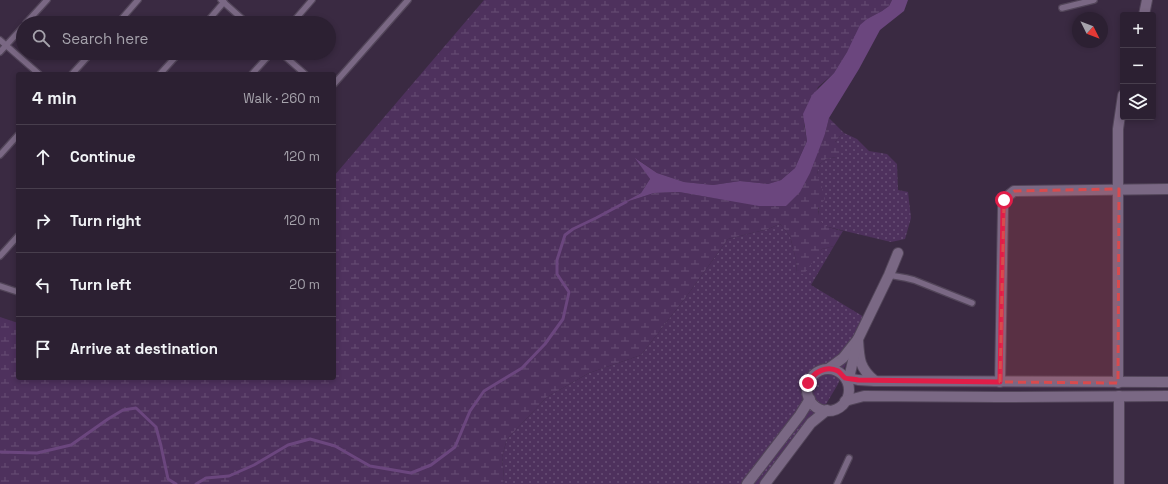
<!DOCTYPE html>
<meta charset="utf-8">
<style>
body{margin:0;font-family:"Space Grotesk",sans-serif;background:#382d3e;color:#f1f3f6}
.controls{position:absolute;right:12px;top:12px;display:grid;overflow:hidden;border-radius:4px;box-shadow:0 2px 6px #0003}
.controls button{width:36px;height:36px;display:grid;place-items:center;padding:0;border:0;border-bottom:1px solid #483e4d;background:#2c2032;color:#f1f3f6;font:20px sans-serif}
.compass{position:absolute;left:1072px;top:12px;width:36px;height:36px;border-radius:50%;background:#2c2032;box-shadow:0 2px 6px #0003;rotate:132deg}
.stop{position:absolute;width:12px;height:12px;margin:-9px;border:3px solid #e11d48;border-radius:50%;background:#fff}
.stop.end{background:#e11d48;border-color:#fff;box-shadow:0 1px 4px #0008}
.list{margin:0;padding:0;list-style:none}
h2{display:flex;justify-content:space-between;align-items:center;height:52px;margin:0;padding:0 16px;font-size:17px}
h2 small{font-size:13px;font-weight:400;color:#a6a3ac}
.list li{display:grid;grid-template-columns:26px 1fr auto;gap:12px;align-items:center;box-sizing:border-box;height:64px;padding:0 16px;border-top:1px solid #483e4d}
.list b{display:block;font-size:15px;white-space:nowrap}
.list em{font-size:13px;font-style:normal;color:#a6a3ac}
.icon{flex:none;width:22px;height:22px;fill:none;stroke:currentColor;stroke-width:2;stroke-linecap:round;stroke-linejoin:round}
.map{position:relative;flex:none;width:1168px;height:484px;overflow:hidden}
.search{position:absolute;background:#2c2032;box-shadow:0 2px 6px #0003;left:16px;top:16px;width:320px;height:44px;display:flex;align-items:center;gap:10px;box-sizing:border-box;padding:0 14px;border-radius:22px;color:#a6a3ac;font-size:15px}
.panel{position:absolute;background:#2c2032;box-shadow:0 2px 6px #0003;left:16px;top:72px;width:320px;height:308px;border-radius:4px}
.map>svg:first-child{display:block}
.grass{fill:url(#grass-dots)}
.wetland{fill:url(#wetland-marsh)}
.water{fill:#6b467e}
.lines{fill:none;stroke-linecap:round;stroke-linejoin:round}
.stream{stroke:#6b467e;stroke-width:3}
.service-casing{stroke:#524559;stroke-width:8}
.minor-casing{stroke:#524559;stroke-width:12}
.service{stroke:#7a6884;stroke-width:5.5}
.minor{stroke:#7a6884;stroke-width:10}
.route{stroke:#e11d48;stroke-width:5}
.marked{fill:#d84b4e;fill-opacity:0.2;stroke:#d84b4e;stroke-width:3;stroke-dasharray:8 5;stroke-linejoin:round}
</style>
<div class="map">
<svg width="1168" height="484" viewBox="0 0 1168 484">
<defs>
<pattern id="grass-dots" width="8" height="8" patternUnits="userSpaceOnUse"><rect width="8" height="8" fill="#4e315d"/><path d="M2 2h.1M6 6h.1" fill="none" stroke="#674e74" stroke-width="1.8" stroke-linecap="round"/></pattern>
<pattern id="wetland-marsh" width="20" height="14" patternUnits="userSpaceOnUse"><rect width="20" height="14" fill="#4e315d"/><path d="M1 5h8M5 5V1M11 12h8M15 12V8" fill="none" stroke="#674e74"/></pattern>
</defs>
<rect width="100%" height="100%" fill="#3a2a42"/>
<g class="grass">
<path d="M844,133l13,6 12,12 18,3 10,10 1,26 10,2 3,26 -6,21 -14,3 -67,-16 -5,-7 -2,-45 3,-10 6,-5 10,-2 -1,-15 4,-5z"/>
<path d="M780,224l10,12 6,24 1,13 25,-24 12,-3 -23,39 53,32 -26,67 -19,32 -55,68h-261l1,-6 -2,-21 5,-18 40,-42 42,-24 52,-18 45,-58 42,-58 40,-10z"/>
</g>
<path class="wetland" d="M484,0h408l-3,6 -7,5 -15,8 -20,33 -13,21 -16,14 -14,37 3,17 -5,11 -7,16 -14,12 -13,4 -28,-3 -27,4 -29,-3 -27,-9 -20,-14 13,20 -9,14 -15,9 28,-9 25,-1 35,6 72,8 39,-72 4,-16 15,15 -5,4 -4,5 6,9 -5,6 -10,2 -6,5 -3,10 3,7 5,18 -7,9c2,20 7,18 25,23l-9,15 -12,3 -18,25 -7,-1 -1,-13 -6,-24 -10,-12 -12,5 -40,10 -42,58 -45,58 -52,18 -42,24 -40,42 -5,18 2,21 -1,6h-503v-167l18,6v55h316v-202z"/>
<path class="water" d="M892,0h16l-4,11 -24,19 -21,39 -30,49 -4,16 -15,39 -10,19 -14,14h-27l-80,-14 -25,1 -31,10 18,-10 9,-14 -15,-21 22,15 27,9 29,3 27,-4 28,3 13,-4 14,-12 12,-27 -4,-27 9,-19 22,-22 13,-21 13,-27 7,-6 15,-8 7,-5z"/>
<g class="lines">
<g class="stream">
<path d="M0,452l37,1 34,-8 37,-26 15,-9 13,-2 20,19 5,19 7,33 8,5"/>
<path d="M196,484l10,-6 23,-2 25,-11 34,-20 22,-6 25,7 35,20 41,7 20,-8 24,-18 15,-36 14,-20 38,-23 23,-24 18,-25 6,-27 -12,-18v-14l8,-25 8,-6 23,-11 30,-16"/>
</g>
<defs>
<g id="service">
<path d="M221,0l26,23"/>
<path d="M1062,8l32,-8"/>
<path d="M26,23l21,-23"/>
<path d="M118,23l20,-23"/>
<path d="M206,23l18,-21"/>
<path d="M292,23l20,-23"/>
<path d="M0,40l39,34"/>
<path d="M0,52l23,-25"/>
<path d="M281,53l24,21"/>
<path d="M72,74l19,-21"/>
<path d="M160,74l19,-21"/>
<path d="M252,74l19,-21"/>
<path d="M334,84l74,-84"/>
<path d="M0,155l18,-20"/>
<path d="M0,256l18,-20"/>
<path d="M889,275l17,3 8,2 58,23"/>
<path d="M0,286l18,6"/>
<path d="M837,484l12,-26"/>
</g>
<g id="minor">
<path d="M1144,15l3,-15"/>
<path d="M828,369l15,-11 15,-19c1,19 1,29 17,42"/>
<circle cx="828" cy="390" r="21"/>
<path d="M845,377l13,3 17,1 293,1"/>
<path d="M849,378l9,-39 31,-64 9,-22"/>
<path d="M1000,382l3,-174c1,-8 4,-12 11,-17l154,-2"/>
<path d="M1118,383v-254l5,-34"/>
<path d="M1119,396v88"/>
<path d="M845,401l19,-5 134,1 170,-1"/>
<path d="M747,484l53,-69 10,-16"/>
<path d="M765,484l46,-61 16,-13"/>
</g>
</defs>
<use href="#service" class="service-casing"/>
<use href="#minor" class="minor-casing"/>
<use href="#service" class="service"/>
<use href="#minor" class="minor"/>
</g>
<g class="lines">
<path class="route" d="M808,383c6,-11 18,-18 30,-12 3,2 4,5 7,7 3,1 9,1 13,2l142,2 3,-174 1,-8"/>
</g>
<path class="marked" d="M1119,189l-1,194 -118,-1 4,-182 10,-9z"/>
</svg>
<div class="controls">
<button>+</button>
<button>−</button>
<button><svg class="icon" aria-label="layers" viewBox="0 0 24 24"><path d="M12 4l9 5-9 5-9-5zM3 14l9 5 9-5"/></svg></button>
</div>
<svg class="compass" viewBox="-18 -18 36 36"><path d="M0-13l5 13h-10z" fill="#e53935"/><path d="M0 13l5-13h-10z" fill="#a6a3ac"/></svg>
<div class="stop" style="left:1004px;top:200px"></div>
<div class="stop end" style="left:808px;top:383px"></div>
<div class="search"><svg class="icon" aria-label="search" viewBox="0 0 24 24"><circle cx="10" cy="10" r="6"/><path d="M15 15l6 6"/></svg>Search here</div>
<section class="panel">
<h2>4 min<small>Walk · 260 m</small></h2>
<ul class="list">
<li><svg class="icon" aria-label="ahead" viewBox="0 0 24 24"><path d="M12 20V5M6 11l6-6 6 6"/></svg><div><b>Continue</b></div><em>120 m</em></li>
<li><svg class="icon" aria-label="right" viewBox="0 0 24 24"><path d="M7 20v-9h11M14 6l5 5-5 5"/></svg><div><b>Turn right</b></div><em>120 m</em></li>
<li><svg class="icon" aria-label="left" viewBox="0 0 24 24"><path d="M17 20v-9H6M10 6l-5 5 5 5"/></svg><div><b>Turn left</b></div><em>20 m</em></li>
<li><svg class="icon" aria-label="arrive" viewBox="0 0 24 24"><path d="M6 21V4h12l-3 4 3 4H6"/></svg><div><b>Arrive at destination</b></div></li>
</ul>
</section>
</div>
